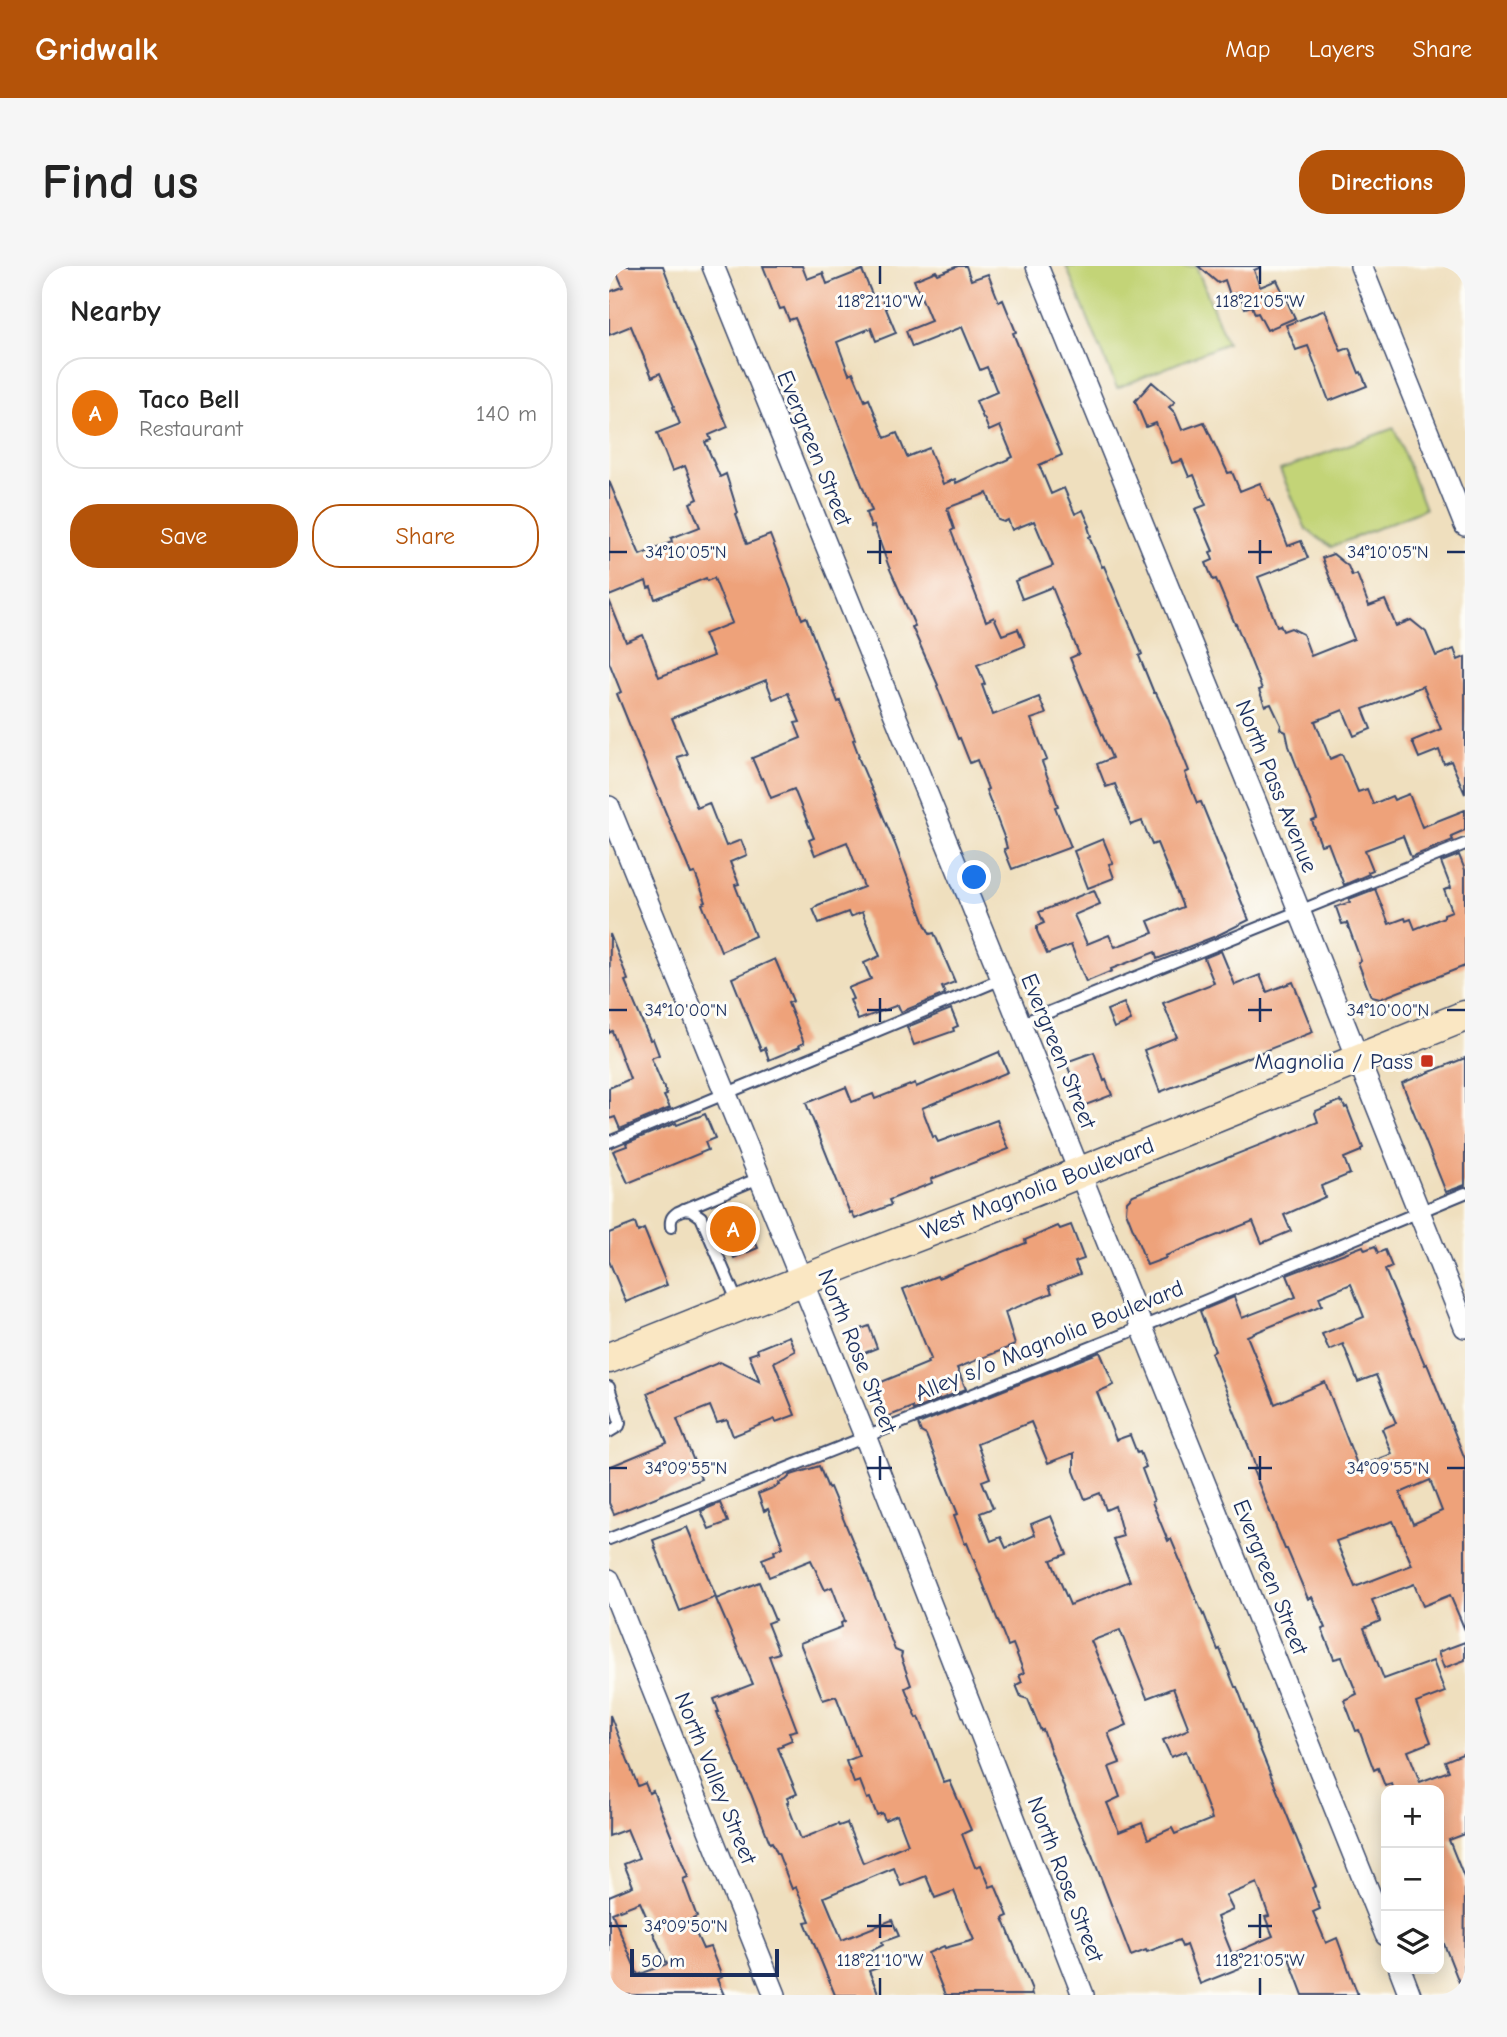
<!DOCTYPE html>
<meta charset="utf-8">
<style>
body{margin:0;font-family:"Comic Neue",sans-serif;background:#f6f6f6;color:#222}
.controls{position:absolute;right:21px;bottom:21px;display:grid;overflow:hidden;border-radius:14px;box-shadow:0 4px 18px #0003}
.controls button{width:63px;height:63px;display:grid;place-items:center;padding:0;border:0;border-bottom:2px solid #e0e0e0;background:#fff;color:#222;font:35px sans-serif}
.scale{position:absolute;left:21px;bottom:18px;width:149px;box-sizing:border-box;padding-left:7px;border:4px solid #1b2f5e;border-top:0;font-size:19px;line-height:24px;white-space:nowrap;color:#1b2f5e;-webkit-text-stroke:5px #fdfcf7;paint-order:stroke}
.you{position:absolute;left:366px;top:612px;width:24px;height:24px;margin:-18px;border:5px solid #fff;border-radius:50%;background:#1a73e8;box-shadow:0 0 0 10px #1a73e833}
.badge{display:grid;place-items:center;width:46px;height:46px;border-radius:50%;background:#b45309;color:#fff;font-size:23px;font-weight:700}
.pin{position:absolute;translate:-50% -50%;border:4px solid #fff;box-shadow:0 2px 7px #0006}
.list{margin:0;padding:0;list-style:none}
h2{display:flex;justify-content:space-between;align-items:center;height:91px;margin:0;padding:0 28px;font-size:30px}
h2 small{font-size:23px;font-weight:400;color:#767676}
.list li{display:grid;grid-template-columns:46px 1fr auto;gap:21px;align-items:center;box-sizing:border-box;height:112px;margin:0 14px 14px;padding:0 14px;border:2px solid #e0e0e0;border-radius:28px}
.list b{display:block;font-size:26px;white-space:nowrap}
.list p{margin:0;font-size:23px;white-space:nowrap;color:#767676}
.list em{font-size:23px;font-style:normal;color:#767676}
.actions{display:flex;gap:14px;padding:21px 28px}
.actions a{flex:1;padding:16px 0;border:2px solid #b45309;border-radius:28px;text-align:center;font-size:24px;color:#b45309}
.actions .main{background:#b45309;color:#fff}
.icon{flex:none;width:38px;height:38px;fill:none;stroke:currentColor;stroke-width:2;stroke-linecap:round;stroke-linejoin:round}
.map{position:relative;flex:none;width:856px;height:1729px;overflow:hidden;border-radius:28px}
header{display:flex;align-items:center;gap:42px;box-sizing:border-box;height:98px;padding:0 35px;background:#b45309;color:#fff}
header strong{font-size:33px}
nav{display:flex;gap:38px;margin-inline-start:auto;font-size:24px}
.intro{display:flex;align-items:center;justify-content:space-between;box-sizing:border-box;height:168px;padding:0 42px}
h1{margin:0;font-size:49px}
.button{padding:18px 32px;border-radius:28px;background:#b45309;color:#fff;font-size:24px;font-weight:700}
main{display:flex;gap:42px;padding:0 42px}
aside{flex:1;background:#fff;border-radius:28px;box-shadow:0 4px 18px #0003}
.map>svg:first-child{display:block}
.green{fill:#c3d477;stroke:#6f826a;stroke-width:2}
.building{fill:#eea27a;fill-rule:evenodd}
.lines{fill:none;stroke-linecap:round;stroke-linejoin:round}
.service-casing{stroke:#3b496c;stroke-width:14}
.minor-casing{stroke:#3b496c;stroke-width:24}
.secondary-casing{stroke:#3b496c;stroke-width:33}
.service{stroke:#fff;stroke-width:10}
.minor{stroke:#fff;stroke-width:21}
.secondary{stroke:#fae7c3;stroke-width:30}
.ticks{fill:none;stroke:#1b2f5e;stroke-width:2.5}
.poi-dot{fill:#c8321e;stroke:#fdfcf7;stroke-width:2.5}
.labels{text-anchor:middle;stroke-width:6;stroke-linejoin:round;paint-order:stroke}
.street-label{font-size:23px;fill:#1b2f5e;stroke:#fdfcf7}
.poi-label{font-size:23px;fill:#1b2f5e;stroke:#fdfcf7;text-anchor:end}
.ticks-label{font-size:18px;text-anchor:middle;fill:#1b2f5e;stroke:#fdfcf7;stroke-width:6;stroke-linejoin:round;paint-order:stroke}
</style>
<header>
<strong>Gridwalk</strong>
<nav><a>Map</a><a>Layers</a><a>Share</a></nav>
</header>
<div class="intro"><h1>Find us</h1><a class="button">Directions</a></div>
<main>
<aside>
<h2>Nearby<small></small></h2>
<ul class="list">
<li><span class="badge" style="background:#e8710a">A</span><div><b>Taco Bell</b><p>Restaurant</p></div><em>140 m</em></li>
</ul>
<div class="actions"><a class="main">Save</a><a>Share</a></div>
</aside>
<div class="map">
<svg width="856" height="1729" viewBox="0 0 856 1729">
<rect width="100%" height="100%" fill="#fdfcf7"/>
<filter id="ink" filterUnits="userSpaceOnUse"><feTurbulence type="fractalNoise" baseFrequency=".0143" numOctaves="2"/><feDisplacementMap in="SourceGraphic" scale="14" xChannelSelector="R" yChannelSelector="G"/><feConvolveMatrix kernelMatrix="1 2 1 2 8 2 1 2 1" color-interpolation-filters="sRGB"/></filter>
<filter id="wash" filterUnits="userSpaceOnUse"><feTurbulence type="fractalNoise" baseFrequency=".00686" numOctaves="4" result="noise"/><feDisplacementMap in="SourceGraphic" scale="28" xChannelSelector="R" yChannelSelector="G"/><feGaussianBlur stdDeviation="1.57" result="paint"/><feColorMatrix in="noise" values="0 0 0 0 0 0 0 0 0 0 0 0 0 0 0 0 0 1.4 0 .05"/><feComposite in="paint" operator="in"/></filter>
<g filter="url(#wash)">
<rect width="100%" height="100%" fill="#efdfbe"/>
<g class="green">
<path d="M457,0h130l31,77 -110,45z"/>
<path d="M785,162l31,81 -94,38 -25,-18 -26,-59z"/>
</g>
<g id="blocks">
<g class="building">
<path d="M5,0h49l28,74 37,87 -19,8 2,5 -6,2 15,35 6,-3 12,39 -2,1 11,30 23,-9 32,84 4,-2 32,85 2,-1 15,38 -2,1 6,16 -1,1 37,87 30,80 5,10 4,-1 21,49 -13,5 3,7 -44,18 -3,-7 -40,15 -8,-20 3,-1 -5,-11 23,-9 -7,-16 16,-7 -18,-44 -12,5 -2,-5 -29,11 -6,-14 5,-4 46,-18 -17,-45 -32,13 -6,-15 5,-2 -20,-49 -23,9 -8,-20 -2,1 -9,-21 49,-20 -6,-15 5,-1 -12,-29 -15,6 -7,-19 -94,38 15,36 -10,3 20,51 12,-5 17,43 15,-6 6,15 -17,7 9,22 -4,1 20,51 -34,15 -19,-47 4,-2 -11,-29 -4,1 -61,-148 -13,-32 4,-2 -12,-30v-62l17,42 17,-7 16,42 54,-21 -9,-22 28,-11 -18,-45 -7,3 -1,-3 -51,21 -4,-12 -3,1 -2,-7 -37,15v-115l31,74 32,-13 -1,-4 29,-11 -10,-24 8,-4 -13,-33 -13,5 -15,-38 23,-9 -7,-17 1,-1 -14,-33 -8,4 -21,-51 -22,9v-43l14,-5z"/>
<path d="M154,0h39l5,13 16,-6 4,11 35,-14 11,27 7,-3 16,39 -20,8 -5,-13 -34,14 12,32 4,-2 12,29 4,-2 16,39 12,-5 10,24 22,-9 14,36 12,-5 1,4 57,-26 -13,-31 -11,5 -5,-13h-1l-7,-17 21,-9 -10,-25 -7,3 -18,-43 -50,20 -6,-16 25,-10 -17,-41 22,-9 2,3 20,-8h8l5,14 17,-6 11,28 4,-2 13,32 -3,1 11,27 2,9 36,86 -23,10 12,29 13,-6 11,26 8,-4 7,16 -2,1 3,9 -2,1 13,30 2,-1 17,40h1l20,48 -3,2 15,37h2l11,23 22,55 -4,2 12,30 4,-1 48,118 -33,16 -59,23 -2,-7 -44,17 1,2 -26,11 -15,-37 -24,9 -10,-23v-5l7,-3 -5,-11 55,-22 6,14 -26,11 13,29 22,-9 6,12 38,-14 -5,-12 35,-14 -26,-64 -5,2 -10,-24 -11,4 -16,-41 -9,3 -9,-23 15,-6 -42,-100 9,-4 -27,-67 -30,12 -7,-18 38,-15 -19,-45 -22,9 -4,-10 -4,2 -6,-2 -11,-27 -40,15 7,21 -3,2 35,90 8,-4 8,18 16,-6 7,17 -48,19 8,19 -3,1 11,30 46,-18 7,17 -15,5 16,41 -5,2 16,44 -3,1 16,40 -59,22 -8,-20 3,-1 -3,-11 -18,-47 2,-1 -11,-29 -7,3 -10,-25 -2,1 -21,-53 1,-1 -26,-58 3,-1 -26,-59 -15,-41 -3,1 -5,-14 6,-2 -56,-144 -21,-49 -6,2 -5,-12 -4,1z"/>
<path d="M589,0h61v2l-5,2 6,17 17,-7 18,38 -28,12 -9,-17 -3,1 -3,-8 -7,2 -6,-16 -9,3 -5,-15 -7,3z"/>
<path d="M716,44l16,41 8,-3 10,25 2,-1 6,14 -38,15 -21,-55 -12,4 -10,-25z"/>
<path d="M543,116l23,20 -6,5 6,6 7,17 22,-8 24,51 4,-1 8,19 20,-8 8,18 2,-1 18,46 13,-5 7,17 -50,19 19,49 3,-1 3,6 8,-3 12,6 8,22 43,-17 -32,-81 11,-4 15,12 4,10 5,-2 12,32 16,-6 11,26 15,-6 15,12 10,24 18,-7 4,11 7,-3v137l-14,-33 -7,3 -5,-14 -20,8 -7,-17 29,-12 -18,-43 -60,23 8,20 -17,7 -11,-26 -28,11 15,38 12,-5 16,38 9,-3 6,15 19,-8 2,4 15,-6 13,33 43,-17v20l-14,6 2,4 -42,17 -8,-21 -38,14 8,20 -5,2 1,2 -25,11 -16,-42 -7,2 -9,-24 5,-2 -28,-73 -3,-14 -6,-3 1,-4 -10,-21 -6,2 -6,-16 3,-1 -26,-65h-1l-19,-45 -3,1 -7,-17 7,-3 -3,-8 3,-1 -18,-42 11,-4 -12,-30 -5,2 -7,-17 -10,3 -16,-40 -10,4 -11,-26z"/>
<path d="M494,573l10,24 -4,1 5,14 -26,10 -14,-37z"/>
<path d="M850,589l6,15v96l-85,33 -8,-2 -2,-3 -12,-32 3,-1 -14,-38 -5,1 -6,-17 14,-5 -1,-3 26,-10 14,35 16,-6 1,3 5,-2 4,10 29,-12v-3l8,-3 -8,-21 7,-2 -10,-26z"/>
<path d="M1,668l18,46 -3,1 25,59 3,-1 6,16 -8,3 16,37 -3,1 6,12 -50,21 -5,-12 -6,2v-31l21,-9 -18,-48 -3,2z"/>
<path d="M612,685l14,34 25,-10 7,17 26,-10 20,50 -153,60 -16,-42 33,-13 -14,-34 51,-20 -10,-25z"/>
<path d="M166,693l18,42 -5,2 16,40 -5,2 1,2 -31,13 -4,-12 -4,2 -29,-72z"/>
<path d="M515,737l7,18 -17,7 -7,-18z"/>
<path d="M342,743l7,17 -5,2 1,3 -40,14 -7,-18z"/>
<path d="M390,786l9,20 -86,36 11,29 2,-1 3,6 59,-22 12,29 -78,30 1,4 -43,17 2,5 -36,14 -3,-7 -2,1 -44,-110 40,-16 6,15 21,-8 2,5 40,-16 1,4z"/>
<path d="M485,786l10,29 2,-1 6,15 -29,11 -17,-44z"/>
<path d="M856,792v127l-19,7 -44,-109z"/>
<path d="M731,835l2,1 3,6 2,-1 16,41 -2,1v2l-17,7 6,16 -29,12 4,11 -41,18 7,16 -29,12 -9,-22 -88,35 1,2 -19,7 -21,-54 1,-10 6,-6 185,-73 -3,-9 1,-2z"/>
<path d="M96,848l10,24 -10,4 3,8 -80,33 -15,-32 14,-5 -1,-3 50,-20 1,2z"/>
<path d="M130,939l19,43 -24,10 -4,-11 -5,2 -6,-17 4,-2 -7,-16z"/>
<path d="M26,957l3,9 6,-3 23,56 -41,17 -17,-41v-28z"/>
<path d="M462,959l13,34 -9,3 5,12 -31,12 3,7 -47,19 10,33 -58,23 9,21 -53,21 -1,-3 -25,10 -13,-32 54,-22 -1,-2 4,-2 -28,-70 34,-13 1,2 88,-35 -1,-3 33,-14 2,3z"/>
<path d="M754,980l2,4 10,-4 3,7 7,-3 7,17 -7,3 40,95 2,-1 38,95v171l-15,-35 -27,11 -9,-22 -42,16 8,21 -16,7 20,51 49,-18 12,31 -29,11 15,39 -23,9 12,31 29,-11 -4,-10 20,-8v81l-16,6 16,40 -1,115 -25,-64v-141h-45l-2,-6 -7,2 -7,-18 -4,2 -15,-40 -3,1 -12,-31 13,-6 -15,-37 -8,2 -12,-30 3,-1 -12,-29 -1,-2 -4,2 -21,-50h-2l-32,-79 3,-1 -6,-19 -39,-97 4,-2 -15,-40 34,-14 8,21 54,-21 -9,-22zM742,1018l13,33 -42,17 7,16 14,-6 15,38 18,-7 20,48 -14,6 10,25 -34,13 -33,-85 -50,22 -28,-68 75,-31 -3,-8zM821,1214l12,31 -29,13 -13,-31zM784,1255l19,44 -57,22 -19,-46z"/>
<path d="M260,1060l8,22 -15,6 -9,-22z"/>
<path d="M180,1070l6,15 -21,11 21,53 -19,7 -1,-3 -42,17 -6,-16 -10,3 -7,-17 -33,13 24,60 -87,35 -5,-11v-36l58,-24 -20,-50 73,-31 40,20 -11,-27 9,-3 -1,-3z"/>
<path d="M491,1086l14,33 -17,7 19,48 14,-5 7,18 3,-1 6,15 -4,2 12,32 -2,1 16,39 3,-2 32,76 1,-1 14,36 2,-1 15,38h2l19,49v3l60,147 -4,2 8,21 -7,3 13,31 11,-5 21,57h-55l-16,-42 -25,10 -2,-3 -60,24 -14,-39 -4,2 -3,-7 -32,12 -1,-2 -15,6 -39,-101 -20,-45 -29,-80 -2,1 -13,-32 -7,-2 -5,-12 6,-3 -3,-7 5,-2 -11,-29 -5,2 -41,-103 -2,1 -11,-29 4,-1 -32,-79 -5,-3 -3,-8zM422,1156l17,41 26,-10v18l11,28 15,-6 6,17 9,-4 8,30 -10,3 17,42 -60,24 -19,-45 16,-6 -16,-38 -20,8 4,11 -29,13 -5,-11 -10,4 -11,-28 13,-5 -11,-27 8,-3 -13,-34zM511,1364l27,68 26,-10 16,41 -26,11 8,17 15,-6 26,68 -37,15 -3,-6 -24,11 -6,-16 -23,9 -12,-29 13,-6 -11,-30 11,-4 -12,-30 19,-8 -36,-84zM648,1617l12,33 -4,1 8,19 -41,18 -15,-37 16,-7 -7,-14z"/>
<path d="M210,1200l9,22 2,-1 38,91 27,72 7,3 -1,4 10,28 -6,3 12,30 2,-1 25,66 6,-2 21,49 -9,4 13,33 6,-2 9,22 5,-2 13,31 -5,2 29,72 -1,1 1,4h-87l-17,-42 16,-7 1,2 29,-8 -20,-49 -19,7 -9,-22 -25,10 -7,-18 -70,29 18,43 50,-20 7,16 -17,6 1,3 -12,6 7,17 -9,3 10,24h-44l-30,-73 5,-1 -14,-34 -4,2 -14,-36h-1l-5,-11 -2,1 -19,-49 -10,-20 -24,-62h2l-5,-13 39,-15 -37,-85 43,-17 16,38 -8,3 12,30 -10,3 28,74 -8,2 3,8 -10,4 1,2 -5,2 19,46 -10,4 2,4 -2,1 14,36 37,-15 1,2 8,-3 16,40 45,-19 -11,-29 -12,5 -3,-7 -5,2 -7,-17 -3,1 -7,-18 -6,2 -8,-22 13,-5 -23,-60 -13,4 -23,-57 42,-16 -1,-4 4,-2 -13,-34 -7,3 -14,-30 -42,17 -7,-18 13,-5 -1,-3 9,-4 -15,-38 -4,2 -6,-17 22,-9 -1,-2 7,-3 5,-5z"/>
<path d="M111,1237l8,19 -19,7 -8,-18z"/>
<path d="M78,1261l29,70 -36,14 -25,-63h1l-3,-8z"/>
<path d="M856,1376v18l-21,8 -6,-16z"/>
<path d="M1,1449l28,71 7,-3 4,10 4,-2 35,86 -5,2 14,38 -7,3 13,29 7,-2 12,30 -5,2 7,16h-115v-99l24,-10 -9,-22 15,-6 -12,-29 -18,7zM31,1636l27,62 -29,11 -26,-62z"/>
</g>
</g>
</g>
<g filter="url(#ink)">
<use href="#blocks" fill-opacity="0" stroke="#3b496c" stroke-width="2"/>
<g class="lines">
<defs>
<g id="service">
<path d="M411,758l445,-180"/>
<path d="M0,876l393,-163"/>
<path d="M75,943l7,1 10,7 37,86"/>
<path d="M62,961c-1,-8 1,-11 7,-15l81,-34"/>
<path d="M0,1121l11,35 -1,4 -10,6"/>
<path d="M0,1273l533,-212 323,-134"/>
</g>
<g id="minor">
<path d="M104,0l289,713 384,956"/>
<path d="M428,0l232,569 196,492"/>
<path d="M752,0l104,259"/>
<path d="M0,541l256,629 218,559"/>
<path d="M0,1314l166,415"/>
<path d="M791,1703l10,26"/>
</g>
<path id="secondary" d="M0,1092l235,-94 180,-69 441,-179"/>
</defs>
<use href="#service" class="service-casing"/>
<use href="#minor" class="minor-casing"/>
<use href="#secondary" class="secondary-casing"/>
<use href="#service" class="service"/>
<use href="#minor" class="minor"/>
<use href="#secondary" class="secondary"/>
</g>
</g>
<path class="ticks" d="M271,0v18M651,0v18M271,274v24M651,274v24M0,286h18M258,286h25M639,286h24M838,286h18M271,732v24M651,732v24M0,744h18M258,744h25M639,744h24M838,744h18M271,1190v24M651,1190v24M0,1202h18M258,1202h25M639,1202h24M838,1202h18M271,1648v24M651,1648v24M0,1660h18M258,1660h25M639,1660h24M271,1712v17M651,1712v17"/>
<rect class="poi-dot" x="811" y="788" width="14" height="14" rx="3.5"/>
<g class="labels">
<g class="street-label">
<text transform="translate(206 182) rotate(68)" y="8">Evergreen Street</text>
<text transform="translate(668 520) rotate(68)" y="8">North Pass Avenue</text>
<text transform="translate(450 785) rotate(68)" y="8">Evergreen Street</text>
<text transform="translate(428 922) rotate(-21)" y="8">West Magnolia Boulevard</text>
<text transform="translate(440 1074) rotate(-22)" y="8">Alley s/o Magnolia Boulevard</text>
<text transform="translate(249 1085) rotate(68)" y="8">North Rose Street</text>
<text transform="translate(662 1311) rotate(68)" y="8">Evergreen Street</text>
<text transform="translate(107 1512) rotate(68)" y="8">North Valley Street</text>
<text transform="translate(457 1613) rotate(69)" y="8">North Rose Street</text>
</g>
<g class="poi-label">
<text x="804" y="803">Magnolia / Pass</text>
</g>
</g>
<g class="ticks-label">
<text x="271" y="41">118°21'10"W</text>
<text x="651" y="41">118°21'05"W</text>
<text x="77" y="292">34°10'05"N</text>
<text x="779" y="292">34°10'05"N</text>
<text x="77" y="750">34°10'00"N</text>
<text x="779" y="750">34°10'00"N</text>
<text x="77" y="1208">34°09'55"N</text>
<text x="779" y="1208">34°09'55"N</text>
<text x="77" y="1666">34°09'50"N</text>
<text x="271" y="1700">118°21'10"W</text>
<text x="651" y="1700">118°21'05"W</text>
</g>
</svg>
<div class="controls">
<button>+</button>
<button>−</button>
<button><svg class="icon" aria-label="layers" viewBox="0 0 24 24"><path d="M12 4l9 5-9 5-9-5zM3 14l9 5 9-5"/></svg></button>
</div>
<div class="scale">50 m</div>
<div class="you"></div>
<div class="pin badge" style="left:124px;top:963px;background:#e8710a">A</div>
</div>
</main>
